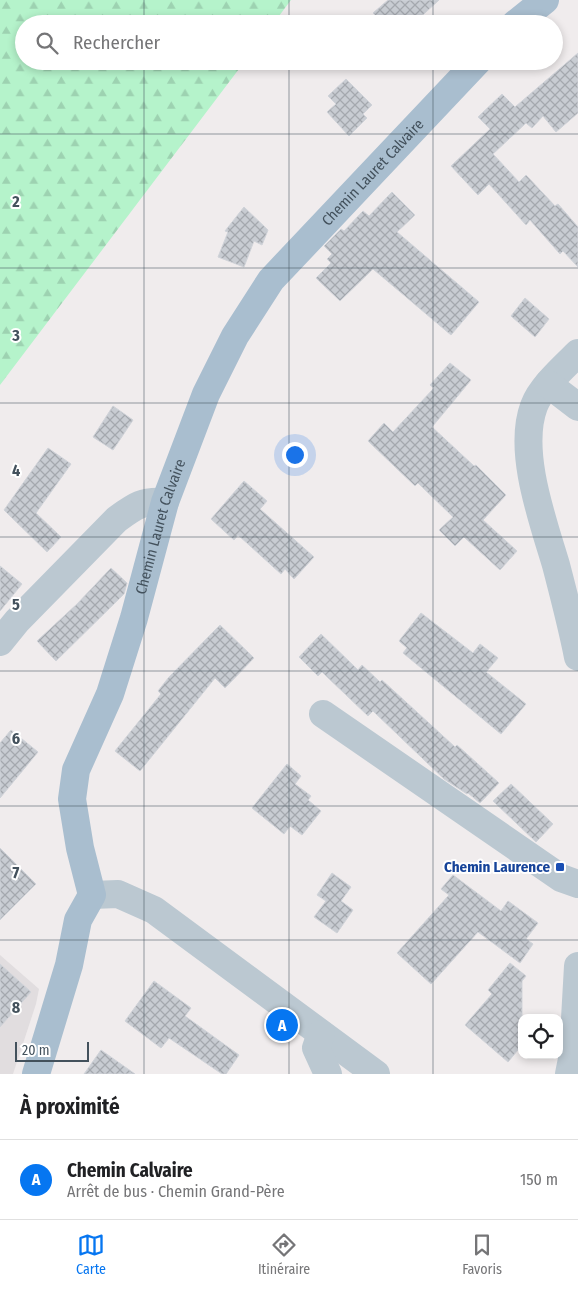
<!DOCTYPE html>
<html lang="fr">
<meta charset="utf-8">
<style>
body{margin:0;font-family:"Fira Sans Condensed",sans-serif;background:#f2f2f2;color:#202124}
.controls{position:absolute;right:15px;bottom:15px;display:grid;overflow:hidden;border-radius:10px;box-shadow:0 2px 8px #0003}
.controls button{width:45px;height:45px;display:grid;place-items:center;padding:0;border:0;border-bottom:1px solid #e0e0e0;background:#fff;color:#202124;font:25px sans-serif}
.scale{position:absolute;left:15px;bottom:12px;width:74px;box-sizing:border-box;padding-left:5px;border:2px solid #43515c;border-top:0;font-size:14px;line-height:18px;white-space:nowrap;color:#43515c;-webkit-text-stroke:4px #fff;paint-order:stroke}
.you{position:absolute;left:294px;top:454px;width:18px;height:18px;margin:-12px;border:4px solid #fff;border-radius:50%;background:#1a73e8;box-shadow:0 0 0 8px #1a73e833}
.badge{display:grid;place-items:center;width:32px;height:32px;border-radius:50%;background:#0676f1;color:#fff;font-size:16px;font-weight:700}
.pin{position:absolute;translate:-50% -50%;border:2px solid #fff;box-shadow:0 1px 5px #0006}
.list{margin:0;padding:0;list-style:none}
h2{display:flex;justify-content:space-between;align-items:center;height:65px;margin:0;padding:0 20px;font-size:21px}
h2 small{font-size:16px;font-weight:400;color:#757577}
.list li{display:grid;grid-template-columns:32px 1fr auto;gap:15px;align-items:center;box-sizing:border-box;height:80px;padding:0 20px;border-top:1px solid #e0e0e0}
.list b{display:block;font-size:19px;white-space:nowrap}
.list p{margin:0;font-size:16px;white-space:nowrap;color:#757577}
.list em{font-size:16px;font-style:normal;color:#757577}
.icon{flex:none;width:28px;height:28px;fill:none;stroke:currentColor;stroke-width:2;stroke-linecap:round;stroke-linejoin:round}
.map{position:relative;flex:none;width:578px;height:1074px;overflow:hidden}
.search{position:absolute;background:#fff;box-shadow:0 2px 8px #0003;left:15px;right:15px;top:15px;height:55px;display:flex;align-items:center;gap:12px;box-sizing:border-box;padding:0 18px;border-radius:28px;color:#757577;font-size:19px}
.sheet{height:145px;background:#fff}
nav{display:flex;justify-content:space-around;align-items:center;box-sizing:border-box;height:70px;border-top:1px solid #e0e0e0;background:#fff;font-size:14px;color:#757577}
nav a{display:grid;justify-items:center;gap:2px}
nav .on{color:#0676f1}
.map>svg:first-child{display:block}
.education{fill:#e1dddf}
.forest{fill:url(#forest-firs)}
.building{fill:url(#building-cross-hatch);stroke:#d0d3d9}
.lines{fill:none;stroke-linecap:round;stroke-linejoin:round}
.minor{stroke:#bbc8d1;stroke-width:28}
.major{stroke:#a9becf;stroke-width:28}
.grid{fill:none;stroke:#43515c;stroke-width:1;stroke-opacity:0.55}
.transit-dot{fill:#1a4fb4;stroke:#fff;stroke-width:2}
.labels{text-anchor:middle;stroke-width:4;stroke-linejoin:round;paint-order:stroke}
.street-label{font-size:15px;fill:#43515c;stroke:#fff}
.transit-label{font-size:15px;font-weight:bold;fill:#164399;stroke:#fff;text-anchor:end}
.grid-label{font-size:16px;text-anchor:middle;font-weight:bold;fill:#43515c;stroke:#fff;stroke-width:4;stroke-linejoin:round;paint-order:stroke}
</style>
<div class="map">
<svg width="578" height="1074" viewBox="0 0 578 1074">
<defs>
<pattern id="forest-firs" width="22" height="20" patternUnits="userSpaceOnUse" patternTransform="scale(1.25)"><rect width="22" height="20" fill="#b5f3cb"/><path d="M5 1l3.5 6h-7zM16 11l3.5 6h-7z" fill="#9dd2b1"/></pattern>
<pattern id="building-cross-hatch" width="8" height="8" patternUnits="userSpaceOnUse" patternTransform="scale(1.25)"><rect width="8" height="8" fill="#c8ccd2"/><path d="M0 0l8 8M0 8l8-8" fill="none" stroke="#a4a8ae"/></pattern>
</defs>
<rect width="100%" height="100%" fill="#f0eced"/>
<path class="education" d="M0,955l39,34 -3,15 -23,70h-13z"/>
<path class="forest" d="M0,0h291l-18,24h-249v37h221l-245,324z"/>
<g class="building">
<path d="M388,0h51l-26,24h-29l-11,-11z"/>
<path d="M578,53v60l-22,19 -13,-16 -11,12 -6,-5 -33,31 26,28 7,-7 29,31 3,-2 20,23v40l-15,-16 -3,3 -30,-34 -4,5 -37,-41 -11,11 -27,-29 39,-37 -12,-12 24,-23 13,13z"/>
<path d="M346,79l26,26 -9,9 4,4 -18,18 -22,-24 9,-8 -8,-8z"/>
<path d="M392,192l23,23 -18,17 82,70 -28,33 -78,-66 -33,32 -24,-23 15,-15 -4,-4 5,-5 -8,-8 17,-17 3,2 19,-20 6,5z"/>
<path d="M244,207l24,23 -6,15 -8,-4 -10,26 -26,-10 10,-25 -3,-1z"/>
<path d="M525,298l24,21 -14,18 -24,-21z"/>
<path d="M450,363l21,17 -39,47 42,39 2,-1 30,30 -23,25 34,31 -17,19 -36,-33 -9,9 -16,-16 14,-13 -35,-34 -3,3 -47,-45 16,-18 9,9 41,-44 -4,-3z"/>
<path d="M113,406l20,14 -20,30 -20,-13z"/>
<path d="M48,448l23,16 -35,49 25,24 -14,15 -43,-42z"/>
<path d="M244,481l23,20 -7,8 54,48 -20,22 -9,-10 -4,5 -43,-39 -4,5 -23,-21z"/>
<path d="M0,566l22,18 -22,27z"/>
<path d="M111,568l16,15 -3,11 -68,67 -19,-20 40,-37z"/>
<path d="M421,613l52,40 7,-9 18,14 -12,14 40,32 -25,30 -98,-81 4,-5 -8,-7z"/>
<path d="M220,625l34,33 -29,30 -10,-10 -75,93 -25,-20 46,-57 -3,-3 11,-14z"/>
<path d="M321,634l37,36 4,-5 18,17 2,-2 73,67 2,-2 42,38 -19,20 -12,-10 -1,1 -23,-15 -71,-68 -5,5 -46,-44 -4,4 -19,-19z"/>
<path d="M11,730l27,22 -38,46v-55z"/>
<path d="M287,764l14,12 -6,8 16,12 -3,4 13,11 -19,24 -12,-9 -6,8 -32,-26z"/>
<path d="M511,784l42,40 -17,18 -43,-41z"/>
<path d="M0,848l36,36 -36,36z"/>
<path d="M332,873l19,14 -10,14 12,9 -16,23 -23,-16 12,-16 -9,-6z"/>
<path d="M453,875l48,36 7,-10 30,22 -12,16 7,5 -13,19 -42,-31 -47,52 -34,-31 52,-58 -8,-6z"/>
<path d="M510,963l16,13 -4,5v64l-14,17 -43,-37 27,-31 -4,-4z"/>
<path d="M0,964l31,28 -31,35z"/>
<path d="M154,981l37,27 -6,8 54,39 -13,19h-4l-53,-36 -8,10 -36,-27z"/>
<path d="M101,1050l34,24h-51z"/>
</g>
<g class="lines">
<g class="minor">
<path d="M578,353c-14,14 -37,34 -44,53 -17,45 9,115 22,159 8,31 16,61 22,92"/>
<path d="M548,384l30,23"/>
<path d="M0,642l17,-21 100,-102c18,-13 26,-19 48,-17"/>
<path d="M323,714l238,164 17,6"/>
<path d="M92,895l26,-1 36,16 222,164"/>
<path d="M321,1034l-5,14 12,26"/>
<path d="M569,1074l4,-20 5,-88"/>
</g>
<g class="major">
<path d="M515,24l30,-24"/>
<path id="s1" d="M36,1074l33,-109 9,-45 14,-25 -12,-47 -8,-49 4,-29 34,-76 24,-76 31,-116 41,-108 29,-58 36,-56 207,-219"/>
</g>
</g>
<path class="grid" d="M144,0v24M289,0v24M433,0v24M144,61v1013M289,61v1013M433,61v1013M0,134h578M0,268h578M0,403h578M0,537h578M0,671h578M0,806h578M0,940h578"/>
<rect class="transit-dot" x="555" y="862" width="10" height="10" rx="2.5"/>
<g class="labels">
<g class="street-label">
<text dy="5" stroke="none"><textPath href="#s1" startOffset="994">Chemin Lauret Calvaire</textPath></text>
<text dy="5" stroke="none"><textPath href="#s1" startOffset="574">Chemin Lauret Calvaire</textPath></text>
</g>
<g class="transit-label">
<text x="550" y="872">Chemin Laurence</text>
</g>
</g>
<g class="grid-label">
<text x="16" y="207">2</text>
<text x="16" y="341">3</text>
<text x="16" y="476">4</text>
<text x="16" y="610">5</text>
<text x="16" y="744">6</text>
<text x="16" y="878">7</text>
<text x="16" y="1013">8</text>
</g>
</svg>
<div class="controls">
<button><svg class="icon" aria-label="locate" viewBox="0 0 24 24"><circle cx="12" cy="12" r="6"/><path d="M12 2v4M12 18v4M2 12h4M18 12h4"/></svg></button>
</div>
<div class="scale">20 m</div>
<div class="you"></div>
<div class="pin badge" style="left:282px;top:1025px">A</div>
<div class="search"><svg class="icon" aria-label="search" viewBox="0 0 24 24"><circle cx="10" cy="10" r="6"/><path d="M15 15l6 6"/></svg>Rechercher</div>
</div>
<section class="sheet">
<h2>À proximité<small></small></h2>
<ul class="list">
<li><span class="badge">A</span><div><b>Chemin Calvaire</b><p>Arrêt de bus · Chemin Grand-Père</p></div><em>150 m</em></li>
</ul>
</section>
<nav>
<a class="on"><svg class="icon" aria-label="map" viewBox="0 0 24 24"><path d="M3 6l6-2 6 2 6-2v14l-6 2-6-2-6 2zM9 4v14M15 6v14"/></svg>Carte</a>
<a><svg class="icon" aria-label="directions" viewBox="0 0 24 24"><path d="M12 3l9 9-9 9-9-9zM9 14v-3h6M13 9l2 2-2 2"/></svg>Itinéraire</a>
<a><svg class="icon" aria-label="saved" viewBox="0 0 24 24"><path d="M7 4h10v16l-5-4-5 4z"/></svg>Favoris</a>
</nav>
